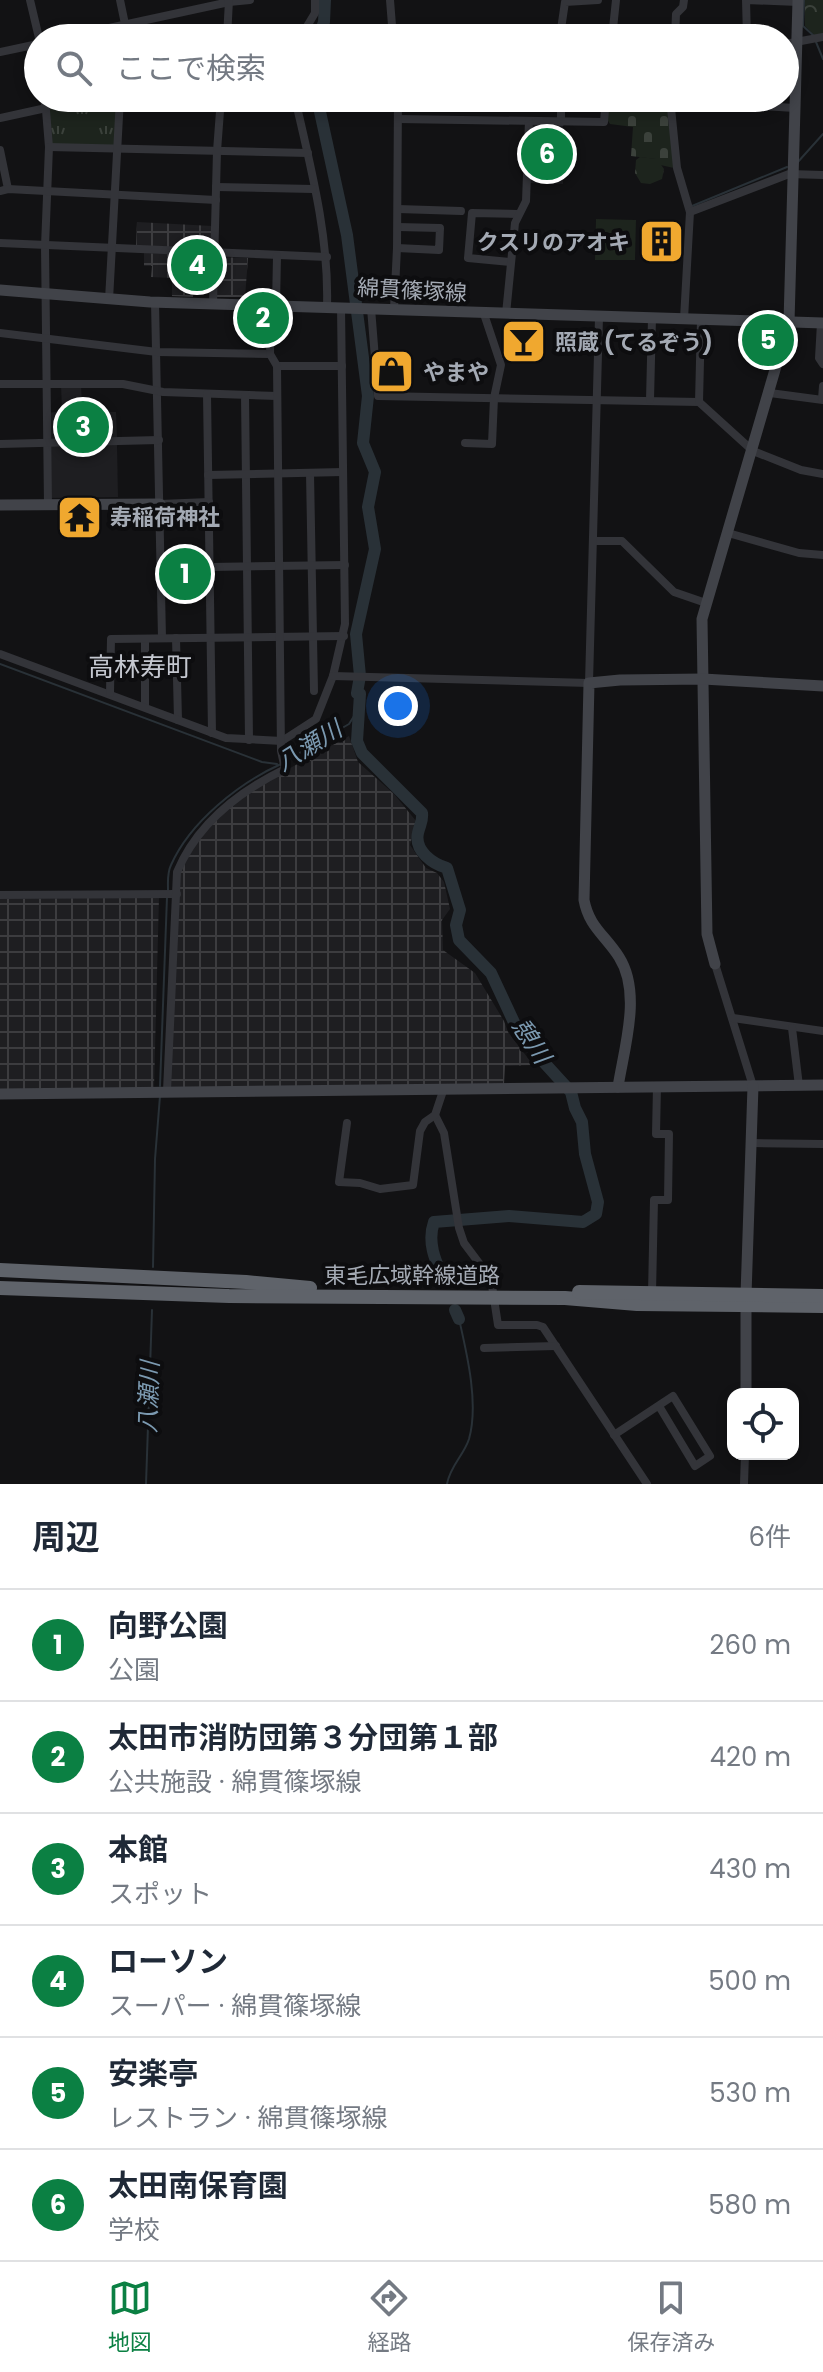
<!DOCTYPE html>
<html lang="ja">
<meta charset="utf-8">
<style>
body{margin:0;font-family:Poppins,"Noto Sans JP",sans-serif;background:#f6f6f7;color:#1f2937}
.controls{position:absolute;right:24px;bottom:24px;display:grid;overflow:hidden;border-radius:16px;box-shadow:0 4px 12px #0003}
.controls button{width:72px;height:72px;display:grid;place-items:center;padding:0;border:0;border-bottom:2px solid #e0e1e3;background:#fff;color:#1f2937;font:40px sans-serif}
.you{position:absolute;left:398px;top:706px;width:28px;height:28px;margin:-20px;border:6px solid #fff;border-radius:50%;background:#1a73e8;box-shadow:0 0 0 12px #1a73e833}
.badge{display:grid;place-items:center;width:52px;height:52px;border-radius:50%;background:#0b8043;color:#fff;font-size:26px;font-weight:700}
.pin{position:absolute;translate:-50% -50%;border:4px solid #fff;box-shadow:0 2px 8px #0006}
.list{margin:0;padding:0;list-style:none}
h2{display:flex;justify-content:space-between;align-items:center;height:104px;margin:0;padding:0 32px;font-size:34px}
h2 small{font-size:26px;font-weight:400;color:#747a83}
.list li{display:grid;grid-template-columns:52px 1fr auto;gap:24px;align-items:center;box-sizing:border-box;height:112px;padding:0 32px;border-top:2px solid #e0e1e3}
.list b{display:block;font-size:30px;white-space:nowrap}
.list p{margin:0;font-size:26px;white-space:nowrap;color:#747a83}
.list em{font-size:26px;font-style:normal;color:#747a83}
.icon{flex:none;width:44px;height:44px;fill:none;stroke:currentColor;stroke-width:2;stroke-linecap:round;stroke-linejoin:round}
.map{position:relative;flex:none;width:823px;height:1484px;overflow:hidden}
.search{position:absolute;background:#fff;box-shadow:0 4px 12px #0003;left:24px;right:24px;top:24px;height:88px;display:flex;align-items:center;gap:20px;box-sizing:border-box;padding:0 28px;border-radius:44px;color:#747a83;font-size:30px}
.sheet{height:776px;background:#fff}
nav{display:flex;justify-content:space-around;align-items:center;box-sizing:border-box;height:112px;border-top:2px solid #e0e1e3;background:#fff;font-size:22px;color:#747a83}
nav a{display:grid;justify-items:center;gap:4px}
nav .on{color:#0b8043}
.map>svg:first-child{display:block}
.built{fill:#1e1e21}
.industrial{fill:url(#industrial-grid)}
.green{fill:#1d241d}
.forest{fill:url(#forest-crowns)}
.cemetery{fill:url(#cemetery-stones)}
.park{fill:url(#park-tufts)}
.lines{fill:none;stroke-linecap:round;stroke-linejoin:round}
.stream{stroke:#293137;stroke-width:2}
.river{stroke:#293137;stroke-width:12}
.street{stroke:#333439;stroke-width:8}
.secondary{stroke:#414349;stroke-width:11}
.highway{stroke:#5f636a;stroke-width:14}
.labels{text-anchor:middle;stroke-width:8;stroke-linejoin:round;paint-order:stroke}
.poi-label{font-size:22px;font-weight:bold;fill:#a4aab4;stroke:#0d0d0f;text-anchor:start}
.street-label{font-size:22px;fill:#a4aab4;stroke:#0d0d0f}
.water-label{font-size:24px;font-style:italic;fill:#7b99b0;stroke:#0d0d0f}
.quarter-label{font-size:26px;fill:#c5c8d0;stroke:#0d0d0f}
</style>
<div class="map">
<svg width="823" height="1484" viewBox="0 0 823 1484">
<defs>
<pattern id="industrial-grid" width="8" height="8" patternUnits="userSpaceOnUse" patternTransform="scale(2)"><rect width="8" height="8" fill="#1e1e21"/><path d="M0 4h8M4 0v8" fill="none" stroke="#3c3c3f"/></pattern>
<pattern id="forest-crowns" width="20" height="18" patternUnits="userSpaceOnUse" patternTransform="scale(2)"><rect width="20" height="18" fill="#1d241d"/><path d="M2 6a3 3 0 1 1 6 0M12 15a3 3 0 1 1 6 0" fill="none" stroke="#3b413b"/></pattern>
<pattern id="cemetery-stones" width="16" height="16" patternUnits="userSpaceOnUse" patternTransform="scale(2)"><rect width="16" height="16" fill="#1d241d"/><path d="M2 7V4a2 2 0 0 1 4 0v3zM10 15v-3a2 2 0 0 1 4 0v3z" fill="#3b413b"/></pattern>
<pattern id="park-tufts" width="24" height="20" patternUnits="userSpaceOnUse" patternTransform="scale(2)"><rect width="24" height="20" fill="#1d241d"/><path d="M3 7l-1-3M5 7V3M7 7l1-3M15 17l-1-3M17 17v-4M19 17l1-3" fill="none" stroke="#3b413b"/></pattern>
</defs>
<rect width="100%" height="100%" fill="#121214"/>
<g class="built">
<path d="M532,124l31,1v59l-33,-1z"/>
<path d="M61,385h20l1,19h13v8h21l1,26 -68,2 -1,-27 14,-2z"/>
<path d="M117,444l1,53 -67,1 -1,-52z"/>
</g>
<g class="industrial">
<path d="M137,222l75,4v26l-76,-4z"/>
<path d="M144,253l68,3 -1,27 -17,-1 -1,15 -21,-1v-18l-21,-1 1,-11h-8z"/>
<path d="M217,257l31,1 -3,39h-29z"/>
<path d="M349,736l9,26 36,32 22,27 -6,24 16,23 11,5 7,9 6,27 -8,11 1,30 32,23 29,48 4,11 25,33 -28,1 -1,18 -335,5 9,-210 6,-18 31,-42 44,-34z"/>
<path d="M159,897l-5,191 -154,2v-191z"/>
</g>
<path class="green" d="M596,219l40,1 -1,40h-40z"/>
<g class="forest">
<path d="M805,0h18v35l-7,2 -11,-11z"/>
<path d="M640,157l17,2 7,10 -2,10 -12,5 -9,-1 -6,-10 1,-13z"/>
</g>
<path class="cemetery" d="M609,98h59l6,70 -18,-4v-5l-25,-3 2,-29 -23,-3 -3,-5z"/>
<g class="park">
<path d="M117,100l-2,45h-63l-3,-39z"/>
<path d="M207,557l1,33 -44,2 -1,-34z"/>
</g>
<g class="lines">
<g class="stream">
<path d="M804,0l-1,26 11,10"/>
<path d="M816,42l7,17"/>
<path d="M797,163l26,-29"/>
<path d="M692,206l95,-39"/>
<path d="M0,664l262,98 15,2"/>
<path d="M286,761l63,-37 7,-11 1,-20"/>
<path d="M168,890c0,-8 -1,-17 3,-25 19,-43 68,-82 110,-101"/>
<path d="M160,1086l7,-189"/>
<path d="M153,1267l2,-108 5,-63"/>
<path d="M146,1484l6,-174"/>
<path d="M447,1484c3,-18 17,-29 22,-45 10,-35 -2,-85 -10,-120"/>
</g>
<g class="river">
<path d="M318,38l6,-16 1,-22"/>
<path d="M317,98l30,137 21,161 -5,47 12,29 -7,35 7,42 -19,85 4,42 -3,17 3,1 -3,47 5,12 60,60c1,9 -2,11 -4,20 -4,18 15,31 29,35l13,42 -4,15 3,15 32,33 28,60 10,13 42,46 4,16 7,14 3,32 13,48 -2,12 -13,8 -74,-6 -75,6c-7,20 1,38 9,56"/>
<path d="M455,1310l4,9"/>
</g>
<g class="street">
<path d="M30,0l9,38"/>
<path d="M120,0l5,24 -1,14"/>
<path d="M390,0l3,38"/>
<path d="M393,36l167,2"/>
<path d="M560,36l5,-34 33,-2"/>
<path d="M63,38l166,-36 21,-2"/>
<path d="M227,38l2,-38"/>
<path d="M300,38l15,-25v-13"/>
<path d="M612,38l4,-38"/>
<path d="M675,38l1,-24 7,-7 1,-7"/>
<path d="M747,38l-1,-38 52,2"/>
<path d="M785,44l38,-7"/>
<path d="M0,52l38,-8"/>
<path d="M45,98l4,49 -4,99 3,259"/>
<path d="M292,98v5l5,4c15,65 32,132 30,199"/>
<path d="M561,98v24"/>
<path d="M670,98l7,70 13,44 -6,107"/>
<path d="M725,98l1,6 69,4"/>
<path d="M120,99l172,4"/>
<path d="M45,105l57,-7"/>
<path d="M0,118l46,-10"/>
<path d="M398,119l206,3 2,-24"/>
<path d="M49,147l259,6"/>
<path d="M0,150l8,39"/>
<path d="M216,187l97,2"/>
<path d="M0,191l8,-2 208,11"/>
<path d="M398,209l63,2"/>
<path d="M690,212l99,-38 34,1"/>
<path d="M0,243l327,14"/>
<path d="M397,248l42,2 1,-22 -42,-1"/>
<path d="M511,262l-43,-4 4,-45 46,1"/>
<path d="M109,300l11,-202"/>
<path d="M155,302l7,336"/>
<path d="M213,304l4,-153 4,-53"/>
<path d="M276,305l1,-49"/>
<path d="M371,308l7,88 321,6 54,49 48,19 22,4"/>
<path d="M394,309l3,-61 1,-150"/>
<path d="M506,314l9,-91 11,-22 3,-80"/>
<path d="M821,323l-2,35 4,6"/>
<path d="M0,333l157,19 113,2"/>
<path d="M277,366h65"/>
<path d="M0,384h123l40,8 114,4"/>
<path d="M770,393l53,7"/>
<path d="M207,394l5,339"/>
<path d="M245,395l4,345"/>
<path d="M822,399l1,-13"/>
<path d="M650,400l2,-82"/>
<path d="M699,402l2,-82"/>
<path d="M465,443l27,1 2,-46 7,-33 -17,-51"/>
<path d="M0,444l159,-4"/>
<path d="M310,473l4,218"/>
<path d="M208,475l135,-3"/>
<path d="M160,504l49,-2"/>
<path d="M728,533l71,20 24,2"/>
<path d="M593,541h29l52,51 32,11"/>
<path d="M210,567l135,-2"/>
<path d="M176,638l2,82"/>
<path d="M145,639v68"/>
<path d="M0,654l226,84 56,3 34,-22 17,-43 12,-52 -4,-317"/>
<path d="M333,676l256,7 10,-366"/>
<path d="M110,693l1,-54 233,-3"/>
<path d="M0,895l177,-1"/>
<path d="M715,964l38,122"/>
<path d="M733,1018l90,13"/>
<path d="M792,1028l7,58"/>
<path d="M167,1091l10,-219c20,-48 63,-81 108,-103l-4,-18 -4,-385 -7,-12 1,-49"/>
<path d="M435,1115l9,18 15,95 5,15 27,36 7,46h39l6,2 104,157"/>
<path d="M347,1123l-8,59 21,1 20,6 33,-4 7,-54 5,-9 10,-7 9,-27"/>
<path d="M751,1143l72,1"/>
<path d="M652,1293l2,-93h14l1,-66h-13l1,-48"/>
<path d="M484,1348l72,-2"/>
<path d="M614,1435l59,-39 37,60 -15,10 -36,-60"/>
<path d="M744,1484l1,-30"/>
</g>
<g class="secondary">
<path d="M0,290l150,12 673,21"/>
<path d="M0,505l160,-1"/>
<path d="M715,964l-8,-30 -5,-315 87,-297 9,-322"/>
<path d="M618,1087c6,-39 24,-94 1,-130 -14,-22 -30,-30 -35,-57l5,-217 31,-3 83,-1 120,7"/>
<path d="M0,1094l823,-9"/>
<path d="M746,1394v-99l7,-209"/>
</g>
<g class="highway">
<path d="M0,1270l246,12 64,6"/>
<path d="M0,1288l229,8 336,2 72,6 186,2"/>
<path d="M579,1292l244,4"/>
</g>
</g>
<defs>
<symbol id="building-square" viewBox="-11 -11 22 22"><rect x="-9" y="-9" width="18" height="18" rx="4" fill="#f0a82f" stroke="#0d0d0f"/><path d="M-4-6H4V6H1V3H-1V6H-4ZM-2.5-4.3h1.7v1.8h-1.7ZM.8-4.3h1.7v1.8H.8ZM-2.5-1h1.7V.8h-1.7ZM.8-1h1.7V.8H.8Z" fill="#111"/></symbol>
<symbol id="bar-square" viewBox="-11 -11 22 22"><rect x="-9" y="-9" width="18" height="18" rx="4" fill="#f0a82f" stroke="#0d0d0f"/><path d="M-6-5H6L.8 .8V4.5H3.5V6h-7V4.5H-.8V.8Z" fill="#111"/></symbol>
<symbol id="shop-square" viewBox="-11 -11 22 22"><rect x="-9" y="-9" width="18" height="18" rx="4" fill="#f0a82f" stroke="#0d0d0f"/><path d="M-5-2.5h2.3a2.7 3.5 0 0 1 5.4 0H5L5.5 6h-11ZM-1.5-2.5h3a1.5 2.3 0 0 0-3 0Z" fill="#111"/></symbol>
<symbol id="temple-square" viewBox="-11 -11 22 22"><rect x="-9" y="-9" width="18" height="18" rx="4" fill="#f0a82f" stroke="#0d0d0f"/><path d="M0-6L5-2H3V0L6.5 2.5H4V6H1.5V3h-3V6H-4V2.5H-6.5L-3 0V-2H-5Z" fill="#111"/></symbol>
</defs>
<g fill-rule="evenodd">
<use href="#building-square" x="636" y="216" width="51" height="51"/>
<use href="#bar-square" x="498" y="316" width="51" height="51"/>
<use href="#shop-square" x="366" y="346" width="51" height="51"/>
<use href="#temple-square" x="54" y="492" width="51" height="51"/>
</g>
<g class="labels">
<g class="poi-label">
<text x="630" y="250" text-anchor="end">クスリのアオキ</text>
<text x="555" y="350">照蔵 (てるぞう)</text>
<text x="423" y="380">やまや</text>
<text x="110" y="525">寿稲荷神社</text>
</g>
<g class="street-label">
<text transform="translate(412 290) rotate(3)" y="8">綿貫篠塚線</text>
<text x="412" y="1283">東毛広域幹線道路</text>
</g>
<g class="water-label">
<text transform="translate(309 746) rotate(-32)" y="8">八瀬川</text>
<text transform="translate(531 1041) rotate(56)" y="8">憩川</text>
<text transform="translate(149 1397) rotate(-88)" y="8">八瀬川</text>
</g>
<g class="quarter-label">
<text x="140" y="676">高林寿町</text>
</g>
</g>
</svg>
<div class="controls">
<button><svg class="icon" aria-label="locate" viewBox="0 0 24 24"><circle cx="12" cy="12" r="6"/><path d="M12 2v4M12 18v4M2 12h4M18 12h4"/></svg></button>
</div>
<div class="you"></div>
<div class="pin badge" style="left:185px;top:574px">1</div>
<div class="pin badge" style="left:263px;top:318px">2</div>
<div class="pin badge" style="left:83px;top:427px">3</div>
<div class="pin badge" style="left:197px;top:265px">4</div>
<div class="pin badge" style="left:768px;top:340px">5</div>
<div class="pin badge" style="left:547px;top:154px">6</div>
<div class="search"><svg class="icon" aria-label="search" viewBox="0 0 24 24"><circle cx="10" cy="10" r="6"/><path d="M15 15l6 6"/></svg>ここで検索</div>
</div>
<section class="sheet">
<h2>周辺<small>6件</small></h2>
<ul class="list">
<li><span class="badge">1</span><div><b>向野公園</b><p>公園</p></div><em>260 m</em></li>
<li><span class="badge">2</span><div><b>太田市消防団第３分団第１部</b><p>公共施設 · 綿貫篠塚線</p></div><em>420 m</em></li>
<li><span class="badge">3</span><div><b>本館</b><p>スポット</p></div><em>430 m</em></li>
<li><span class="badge">4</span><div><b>ローソン</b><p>スーパー · 綿貫篠塚線</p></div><em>500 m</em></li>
<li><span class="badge">5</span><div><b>安楽亭</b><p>レストラン · 綿貫篠塚線</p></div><em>530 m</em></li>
<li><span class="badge">6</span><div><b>太田南保育園</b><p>学校</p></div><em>580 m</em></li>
</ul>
</section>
<nav>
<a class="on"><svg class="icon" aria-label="map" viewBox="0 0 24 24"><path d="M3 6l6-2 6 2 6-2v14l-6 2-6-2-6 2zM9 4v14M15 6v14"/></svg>地図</a>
<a><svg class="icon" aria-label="directions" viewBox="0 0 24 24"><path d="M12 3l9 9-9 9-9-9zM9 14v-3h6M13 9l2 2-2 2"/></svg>経路</a>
<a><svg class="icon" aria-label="saved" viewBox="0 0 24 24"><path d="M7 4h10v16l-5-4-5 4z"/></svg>保存済み</a>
</nav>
